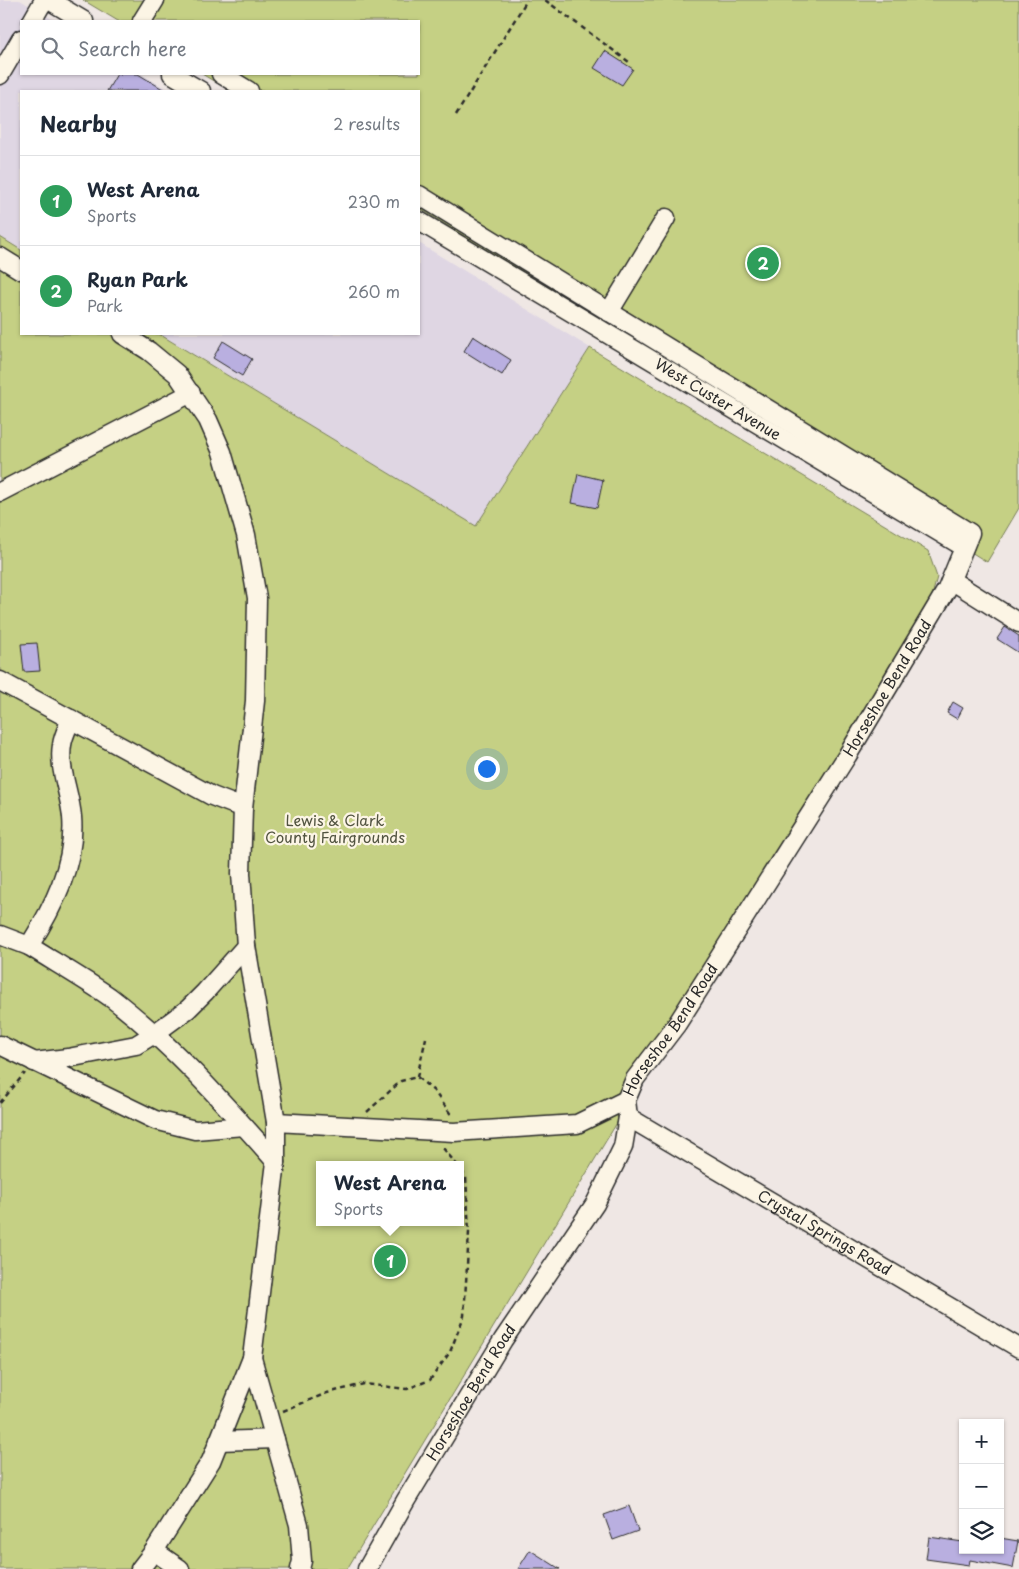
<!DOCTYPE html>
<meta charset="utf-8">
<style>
body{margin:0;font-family:"Playpen Sans",sans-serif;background:#f6f6f7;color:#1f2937}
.controls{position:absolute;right:15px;bottom:15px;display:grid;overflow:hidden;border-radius:0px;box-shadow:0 1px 4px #0004}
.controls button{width:45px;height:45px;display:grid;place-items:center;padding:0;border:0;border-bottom:1px solid #e0e1e3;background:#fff;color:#1f2937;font:25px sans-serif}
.you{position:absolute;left:486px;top:768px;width:18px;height:18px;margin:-12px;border:4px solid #fff;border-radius:50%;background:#1a73e8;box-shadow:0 0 0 8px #1a73e833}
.badge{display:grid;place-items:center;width:32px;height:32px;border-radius:50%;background:#2b2b2b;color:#fff;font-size:16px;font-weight:700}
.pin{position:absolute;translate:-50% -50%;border:2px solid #fff;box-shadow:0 1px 5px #0006}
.popup{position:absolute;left:316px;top:1161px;width:148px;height:65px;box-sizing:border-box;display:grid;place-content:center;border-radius:0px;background:#fff;filter:drop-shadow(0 1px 4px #0005);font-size:16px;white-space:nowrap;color:#747a83}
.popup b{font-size:19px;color:#1f2937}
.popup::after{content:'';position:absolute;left:50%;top:100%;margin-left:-10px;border:10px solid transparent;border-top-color:#fff}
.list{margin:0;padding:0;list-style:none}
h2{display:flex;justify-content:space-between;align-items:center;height:65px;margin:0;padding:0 20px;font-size:21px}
h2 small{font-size:16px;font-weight:400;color:#747a83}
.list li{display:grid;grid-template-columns:32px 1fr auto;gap:15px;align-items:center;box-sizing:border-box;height:90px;padding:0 20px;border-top:1px solid #e0e1e3}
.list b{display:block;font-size:19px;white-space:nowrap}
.list p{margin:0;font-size:16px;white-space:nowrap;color:#747a83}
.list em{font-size:16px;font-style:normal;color:#747a83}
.icon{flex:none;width:28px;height:28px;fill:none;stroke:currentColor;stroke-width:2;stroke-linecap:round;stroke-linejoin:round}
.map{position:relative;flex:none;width:1019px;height:1569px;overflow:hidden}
.search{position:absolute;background:#fff;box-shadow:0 1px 4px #0004;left:20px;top:20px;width:400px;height:55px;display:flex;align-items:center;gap:12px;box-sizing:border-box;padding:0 18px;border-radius:0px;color:#747a83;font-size:19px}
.panel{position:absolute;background:#fff;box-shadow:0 1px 4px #0004;left:20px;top:90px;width:400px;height:245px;border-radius:0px}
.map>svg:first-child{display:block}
.built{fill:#dfd6e3}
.green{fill:#c5d084;stroke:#787e58;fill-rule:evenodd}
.building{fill:#b9afe0;stroke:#2b2b2b}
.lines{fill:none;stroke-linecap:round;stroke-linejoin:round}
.minor-casing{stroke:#2b2b2b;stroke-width:21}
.path{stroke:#2b2b2b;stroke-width:2.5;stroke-dasharray:5 4;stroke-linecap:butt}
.minor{stroke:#fcf5e5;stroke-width:18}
.labels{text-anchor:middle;stroke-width:4.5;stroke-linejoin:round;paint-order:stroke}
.street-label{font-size:15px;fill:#2b2b2b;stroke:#fcf5e5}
.park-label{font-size:15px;fill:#525441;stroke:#fcf5e5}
</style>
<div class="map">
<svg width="1019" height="1569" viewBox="0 0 1019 1569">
<rect width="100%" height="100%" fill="#efe7e4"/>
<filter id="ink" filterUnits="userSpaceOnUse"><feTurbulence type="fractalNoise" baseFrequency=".02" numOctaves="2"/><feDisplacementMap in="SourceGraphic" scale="10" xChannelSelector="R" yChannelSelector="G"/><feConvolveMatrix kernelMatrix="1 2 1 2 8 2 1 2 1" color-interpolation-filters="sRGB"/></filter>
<g filter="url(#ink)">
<g class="built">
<path d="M0,0h20l35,21h-34v53h120l29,17h-149v159l-21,-13z"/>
<path d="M419,243l171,105 -114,178 -317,-192h260z"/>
</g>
<g class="green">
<path d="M83,0h936v508l-32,54 -568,-354v-117h-189l-28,-17h217v-53h-301z"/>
<path d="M0,237l21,13v84h138l317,192 114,-178 338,203 9,26 -8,30 -582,962h-347zM320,1165h140v57h-140z"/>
</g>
<g class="building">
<path d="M605,51l28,18 -11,16 -28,-17z"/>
<path d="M117,74h21l28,17h-59z"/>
<path d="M473,336l38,24 -9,15 -38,-24z"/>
<path d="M223,341l29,18 -10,17 -29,-18z"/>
<path d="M578,474l25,6 -6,28 -25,-5z"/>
<path d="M1005,627l14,9v17l-22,-14z"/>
<path d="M37,643l3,28 -16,1 -3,-28z"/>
<path d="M953,702l10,6 -6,11 -10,-6z"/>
<path d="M629,1506l9,25 -25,9 -9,-25z"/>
<path d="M929,1537l34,5v8h37v-12l18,3 -5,27 -43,-8 -1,5 -43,-6z"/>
<path d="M530,1550l30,19h-42z"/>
</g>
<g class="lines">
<defs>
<g id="minor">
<path d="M49,0l35,21"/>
<path d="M32,21l12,-21"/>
<path d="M142,21l13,-21"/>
<path d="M172,74l29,17"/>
<path d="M221,74l28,17"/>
<path d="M0,75l21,-36"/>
<path id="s1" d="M419,221l545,326"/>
<path d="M0,257l21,13"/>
<path d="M609,312l57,-94"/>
<path d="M122,334l27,17 28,23 31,46 14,32 24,83 11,63 -2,103 -12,107 -2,65 5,73 30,176v40l-24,196 47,167 3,36 -2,8"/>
<path d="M0,492l191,-99"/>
<path d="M951,580l68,43"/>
<path d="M0,681l212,115 31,12"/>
<path d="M71,719c-3,8 -8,17 -9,26 -4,23 8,48 10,72 4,46 -19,91 -43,129 27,17 55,33 81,51 62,47 114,106 166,165"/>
<path d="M0,935l29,11"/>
<path d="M0,1045l155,75 40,10 49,-4"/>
<path d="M34,1062l34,-4 68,-13 18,-11 34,-25 17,-17 41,-46"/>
<path id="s2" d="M628,1117l391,231"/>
<path d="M276,1122l178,10 123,-8 49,-24"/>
<path d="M219,1441l56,-2"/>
<path d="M154,1551l26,18"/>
<path d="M140,1569l14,-18 57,-90 41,-103"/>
<path id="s3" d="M367,1569l39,-69 97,-160 92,-136 28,-57 5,-30 -2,-17 9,-21 42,-55 170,-268 100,-167 23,-56 -551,-338"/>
</g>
</defs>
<use href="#minor" class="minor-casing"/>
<g class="path">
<path d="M545,0l84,62"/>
<path d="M456,115l71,-115"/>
<path d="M417,1077l9,-39"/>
<path d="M0,1103l25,-30"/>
<path d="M367,1112l34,-31 16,-4 17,14 18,25"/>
<path d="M443,1148l14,17"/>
<path d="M283,1411l44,-18 37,-9 43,5 23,-9 20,-28 14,-36 5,-84 -3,-55 -6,-8"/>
</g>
<use href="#minor" class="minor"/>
</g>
</g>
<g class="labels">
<g class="street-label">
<text dy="5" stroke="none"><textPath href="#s1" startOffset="348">West Custer Avenue</textPath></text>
<text dy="5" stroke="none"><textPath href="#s3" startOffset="1030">Horseshoe Bend Road</textPath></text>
<text dy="5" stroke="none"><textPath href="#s3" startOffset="625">Horseshoe Bend Road</textPath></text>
<text dy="5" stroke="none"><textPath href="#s2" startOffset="228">Crystal Springs Road</textPath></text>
<text dy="5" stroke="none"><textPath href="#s3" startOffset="205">Horseshoe Bend Road</textPath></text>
</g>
<g class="park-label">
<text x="335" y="826">Lewis &amp; Clark<tspan x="335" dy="17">County Fairgrounds</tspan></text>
</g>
</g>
</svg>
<div class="controls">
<button>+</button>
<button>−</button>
<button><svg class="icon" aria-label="layers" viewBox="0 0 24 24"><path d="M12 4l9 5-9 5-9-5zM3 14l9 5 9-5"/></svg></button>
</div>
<div class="you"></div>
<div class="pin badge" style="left:390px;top:1261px;background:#2e9e5b">1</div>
<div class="popup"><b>West Arena</b>Sports</div>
<div class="pin badge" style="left:763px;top:263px;background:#2e9e5b">2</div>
<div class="search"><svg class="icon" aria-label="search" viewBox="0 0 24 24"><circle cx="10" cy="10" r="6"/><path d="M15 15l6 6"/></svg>Search here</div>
<section class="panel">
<h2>Nearby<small>2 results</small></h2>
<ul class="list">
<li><span class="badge" style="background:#2e9e5b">1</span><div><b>West Arena</b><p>Sports</p></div><em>230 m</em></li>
<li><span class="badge" style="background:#2e9e5b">2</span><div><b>Ryan Park</b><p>Park</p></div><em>260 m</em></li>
</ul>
</section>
</div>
